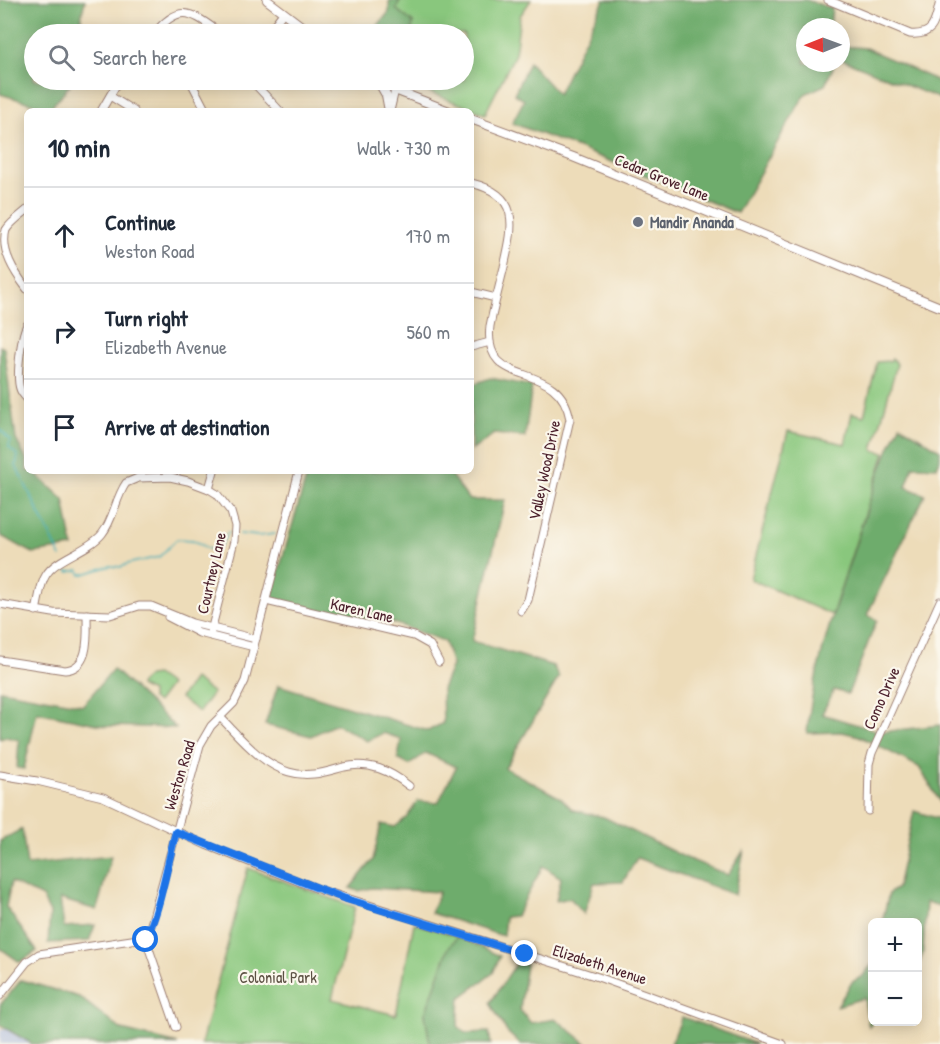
<!DOCTYPE html>
<meta charset="utf-8">
<style>
body{margin:0;font-family:"Patrick Hand",sans-serif;background:#f2f2f3;color:#1f2937}
.controls{position:absolute;right:18px;bottom:18px;display:grid;overflow:hidden;border-radius:9px;box-shadow:0 3px 15px #0003}
.controls button{width:54px;height:54px;display:grid;place-items:center;padding:0;border:0;border-bottom:2px solid #e0e1e3;background:#fff;color:#1f2937;font:30px sans-serif}
.compass{position:absolute;left:796px;top:18px;width:54px;height:54px;border-radius:50%;background:#fff;box-shadow:0 3px 15px #0003;rotate:269deg}
.stop{position:absolute;width:18px;height:18px;margin:-14px;border:4px solid #1a73e8;border-radius:50%;background:#fff}
.stop.end{background:#1a73e8;border-color:#fff;box-shadow:0 2px 6px #0008}
.list{margin:0;padding:0;list-style:none}
h2{display:flex;justify-content:space-between;align-items:center;height:78px;margin:0;padding:0 24px;font-size:26px}
h2 small{font-size:20px;font-weight:400;color:#747a83}
.list li{display:grid;grid-template-columns:39px 1fr auto;gap:18px;align-items:center;box-sizing:border-box;height:96px;padding:0 24px;border-top:2px solid #e0e1e3}
.list b{display:block;font-size:22px;white-space:nowrap}
.list p{margin:0;font-size:20px;white-space:nowrap;color:#747a83}
.list em{font-size:20px;font-style:normal;color:#747a83}
.icon{flex:none;width:33px;height:33px;fill:none;stroke:currentColor;stroke-width:2;stroke-linecap:round;stroke-linejoin:round}
.map{position:relative;flex:none;width:940px;height:1044px;overflow:hidden}
.search{position:absolute;background:#fff;box-shadow:0 3px 15px #0003;left:24px;top:24px;width:450px;height:66px;display:flex;align-items:center;gap:15px;box-sizing:border-box;padding:0 21px;border-radius:33px;color:#747a83;font-size:22px}
.panel{position:absolute;background:#fff;box-shadow:0 3px 15px #0003;left:24px;top:108px;width:450px;height:366px;border-radius:9px}
.map>svg:first-child{display:block}
.industrial{fill:#b9c4de}
.green{fill:#89c77d;stroke:#6a7354;stroke-width:1.5}
.forest{fill:#6eac6c;stroke:#5c664c;stroke-width:1.5}
.lines{fill:none;stroke-linecap:round;stroke-linejoin:round}
.stream{stroke:#3dadb9;stroke-width:1.5}
.minor-casing{stroke:#9c7e72;stroke-width:9}
.major-casing{stroke:#9c7e72;stroke-width:10}
.minor{stroke:#fff;stroke-width:7}
.major{stroke:#fff;stroke-width:8}
.route{stroke:#1a73e8;stroke-width:8}
.worship-dot{fill:#6b7280;stroke:#fbf7ec;stroke-width:2}
.labels{text-anchor:middle;stroke-width:4.5;stroke-linejoin:round;paint-order:stroke}
.street-label{font-size:16px;fill:#4a1f2b;stroke:#fbf7ec}
.worship-label{font-size:16px;font-weight:bold;fill:#5b616d;stroke:#fbf7ec;text-anchor:start}
.park-label{font-size:16px;fill:#5d5144;stroke:#fbf7ec}
</style>
<div class="map">
<svg width="940" height="1044" viewBox="0 0 940 1044">
<rect width="100%" height="100%" fill="#fbf7ec"/>
<filter id="ink" filterUnits="userSpaceOnUse"><feTurbulence type="fractalNoise" baseFrequency=".0167" numOctaves="2"/><feDisplacementMap in="SourceGraphic" scale="12" xChannelSelector="R" yChannelSelector="G"/><feConvolveMatrix kernelMatrix="1 2 1 2 8 2 1 2 1" color-interpolation-filters="sRGB"/></filter>
<filter id="wash" filterUnits="userSpaceOnUse"><feTurbulence type="fractalNoise" baseFrequency=".008" numOctaves="4" result="noise"/><feDisplacementMap in="SourceGraphic" scale="24" xChannelSelector="R" yChannelSelector="G"/><feGaussianBlur stdDeviation="1.35" result="paint"/><feColorMatrix in="noise" values="0 0 0 0 0 0 0 0 0 0 0 0 0 0 0 0 0 1.4 0 .05"/><feComposite in="paint" operator="in"/></filter>
<g filter="url(#wash)">
<rect width="100%" height="100%" fill="#eddcb9"/>
<path class="industrial" d="M5,1029l27,15h-32v-14z"/>
<g class="green">
<path d="M400,0h131l-11,16 -5,38 -30,60 -87,-34h66v-46h-53l2,-11 -17,-14z"/>
<path d="M892,358l5,6 -24,86 12,3 -53,162 -82,-36 38,-148 57,13 7,-31 12,3 13,-54 13,-1z"/>
<path d="M156,675l14,10 -13,18 -6,-5v-6l-11,-6v-3l8,-7z"/>
<path d="M194,679l19,14 -14,19 -19,-14z"/>
<path d="M248,868l107,39 -23,92 64,16 18,-92 44,13 -9,11 -24,67 5,30h-229z"/>
</g>
<g class="forest">
<path d="M0,0h85l-4,19 9,15h-56v46h40l-24,29 -50,-15z"/>
<path d="M389,0h11l-4,9 17,14 -2,11h-40l18,-22z"/>
<path d="M604,0h202l26,8 -2,19h-25v36h30l-10,22 -20,9 -68,119 -159,-65 -66,-25 12,-23 -10,-6 15,-32 29,32z"/>
<path d="M841,46l25,2 74,34v17l-99,-40z"/>
<path d="M0,346l4,2 12,91 11,22v10h6l31,29 9,47 -40,6 -32,-17 -1,-3z"/>
<path d="M490,378l42,8 -7,51 -31,-3 -23,17v-66z"/>
<path d="M900,425l40,25v9l-3,8 -24,-1 -7,21 19,8 -58,120 10,5 -29,74 -14,-4 -12,24 59,18 59,-7v77l-21,-35 -60,-31 -17,-4 -35,1c6,-64 28,-126 48,-187 14,-41 25,-82 45,-121z"/>
<path d="M310,471h138l21,29h36l-33,141 81,25 6,11 -54,91 56,30 12,12 31,7 80,40 44,18 16,-25 -9,45 -98,-37 -14,24 -29,1 -10,31 -14,-16 -14,3 5,-23 -18,-12 -27,50 -11,1 -2,19 -72,-23 8,-21 -67,-4 -14,3 -8,-3 23,-28 8,-36 14,3 12,-10 11,-16 20,2 18,-36 -30,-14 -17,12 -11,-6 3,-20 -18,-6 -16,8 -31,-17 -25,12 -46,-11 13,-40 150,46 15,-8 -1,-34 10,-24 -8,-24 -59,-21 -33,-2 -82,-18 38,-128z"/>
<path d="M113,669l63,59 -69,-2 -70,-14 -13,57 -7,-1 2,-28 -13,-3 -6,2v-49l83,15z"/>
<path d="M914,811l26,8v87l-14,-4 -3,51 -5,14v-45h-36l7,-29 8,-5z"/>
<path d="M22,829l5,36 84,-9 -14,54 -37,-11 4,28 31,-2 -6,16 -41,2 2,-30 -8,-16 -31,-15 -5,25 31,44 -17,11 -20,-14v-107z"/>
<path d="M458,936l42,20 -7,17 -33,25 -2,28 8,7 23,-1 2,12h-61l-5,-30 24,-67z"/>
<path d="M517,962l9,2 -6,46 11,13 25,-4 31,25h-67l-13,-12 -17,-29z"/>
<path d="M872,964l1,58 -4,5 -5,-29 -27,8 15,-24 11,-6z"/>
<path d="M21,980l58,17 43,33 56,14h-146l-32,-19v-20z"/>
<path d="M682,1017l74,27h-85z"/>
</g>
<g class="lines">
<g class="stream">
<path d="M0,429l10,11 -1,8 9,7 -2,11 45,91"/>
<path d="M240,534l18,2 17,-2"/>
<path d="M65,566l3,6 11,-2 2,5 29,-9 12,1 5,-3 32,-7 18,-18 16,1 16,9 10,-1 9,-16 2,1"/>
</g>
</g>
</g>
<g filter="url(#ink)">
<g class="lines">
<defs>
<g id="minor">
<path d="M828,0l82,34c25,2 25,-13 30,-33"/>
<path d="M154,34c27,-34 39,-20 68,0"/>
<path d="M267,34l16,-21"/>
<path d="M190,80l16,31"/>
<path d="M251,80l29,31"/>
<path d="M110,96l24,15"/>
<path d="M101,111l18,-31"/>
<path d="M390,111l5,-21"/>
<path d="M471,183c51,12 42,44 33,84 -5,20 -10,39 -14,59 -8,67 69,30 80,93l-42,181 -7,11"/>
<path d="M27,210c-7,6 -16,12 -21,20 -6,21 9,43 21,59"/>
<path d="M471,292l25,6"/>
<path d="M27,325c-6,11 -12,55 -6,66 1,3 4,5 6,8"/>
<path d="M471,347l19,-5"/>
<path d="M209,489l5,-18"/>
<path d="M266,601l148,35 16,9 9,17"/>
<path d="M0,604l53,9 57,2 29,-9h12l41,17 64,16"/>
<path d="M36,611c3,-12 4,-27 10,-36 10,-17 42,-24 56,-41 12,-15 13,-35 24,-51l12,-5 32,-1 18,4 21,8 8,5 14,18 4,14 -1,15 -24,94"/>
<path d="M168,617l31,16 55,14"/>
<path d="M0,660l65,10c26,-2 22,-36 22,-56"/>
<path d="M220,717c20,20 41,47 69,55 20,6 36,0 55,-5 26,-6 46,4 65,19"/>
<path d="M0,775l37,6 66,16 103,48 115,45 277,87 185,67"/>
<path d="M868,811l1,-47 3,-11 68,-152"/>
<path d="M145,937l31,90"/>
<path d="M0,996l27,-34 12,-8 99,-15 7,-2 4,-5 51,-187 11,-19 23,-23 11,-22 54,-210"/>
</g>
<g id="major">
<path d="M267,0l45,34"/>
<path d="M374,80l21,10 54,21"/>
<path d="M379,83l7,12 3,16"/>
<path d="M471,119l102,38 367,150"/>
</g>
</defs>
<use href="#minor" class="minor-casing"/>
<use href="#major" class="major-casing"/>
<use href="#minor" class="minor"/>
<use href="#major" class="major"/>
</g>
</g>
<g class="lines" filter="url(#ink)">
<path class="route" d="M146,940l-1,-3c13,-16 24,-82 31,-105l167,66 182,56"/>
</g>
<circle class="worship-dot" cx="638" cy="222" r="6"/>
<g class="labels">
<g class="street-label">
<text transform="translate(662 177) rotate(22)" y="6">Cedar Grove Lane</text>
<text transform="translate(544 470) rotate(-78)" y="6">Valley Wood Drive</text>
<text transform="translate(211 573) rotate(-77)" y="6">Courtney Lane</text>
<text transform="translate(362 610) rotate(13)" y="6">Karen Lane</text>
<text transform="translate(881 698) rotate(-66)" y="6">Como Drive</text>
<text transform="translate(179 775) rotate(-73)" y="6">Weston Road</text>
<text transform="translate(600 964) rotate(18)" y="6">Elizabeth Avenue</text>
</g>
<g class="worship-label">
<text x="650" y="228">Mandir Ananda</text>
</g>
<g class="park-label">
<text x="278" y="983">Colonial Park</text>
</g>
</g>
</svg>
<div class="controls">
<button>+</button>
<button>−</button>
</div>
<svg class="compass" viewBox="-18 -18 36 36"><path d="M0-13l5 13h-10z" fill="#e53935"/><path d="M0 13l5-13h-10z" fill="#747a83"/></svg>
<div class="stop" style="left:146px;top:940px"></div>
<div class="stop end" style="left:525px;top:954px"></div>
<div class="search"><svg class="icon" aria-label="search" viewBox="0 0 24 24"><circle cx="10" cy="10" r="6"/><path d="M15 15l6 6"/></svg>Search here</div>
<section class="panel">
<h2>10 min<small>Walk · 730 m</small></h2>
<ul class="list">
<li><svg class="icon" aria-label="ahead" viewBox="0 0 24 24"><path d="M12 20V5M6 11l6-6 6 6"/></svg><div><b>Continue</b><p>Weston Road</p></div><em>170 m</em></li>
<li><svg class="icon" aria-label="right" viewBox="0 0 24 24"><path d="M7 20v-9h11M14 6l5 5-5 5"/></svg><div><b>Turn right</b><p>Elizabeth Avenue</p></div><em>560 m</em></li>
<li><svg class="icon" aria-label="arrive" viewBox="0 0 24 24"><path d="M6 21V4h12l-3 4 3 4H6"/></svg><div><b>Arrive at destination</b></div></li>
</ul>
</section>
</div>
